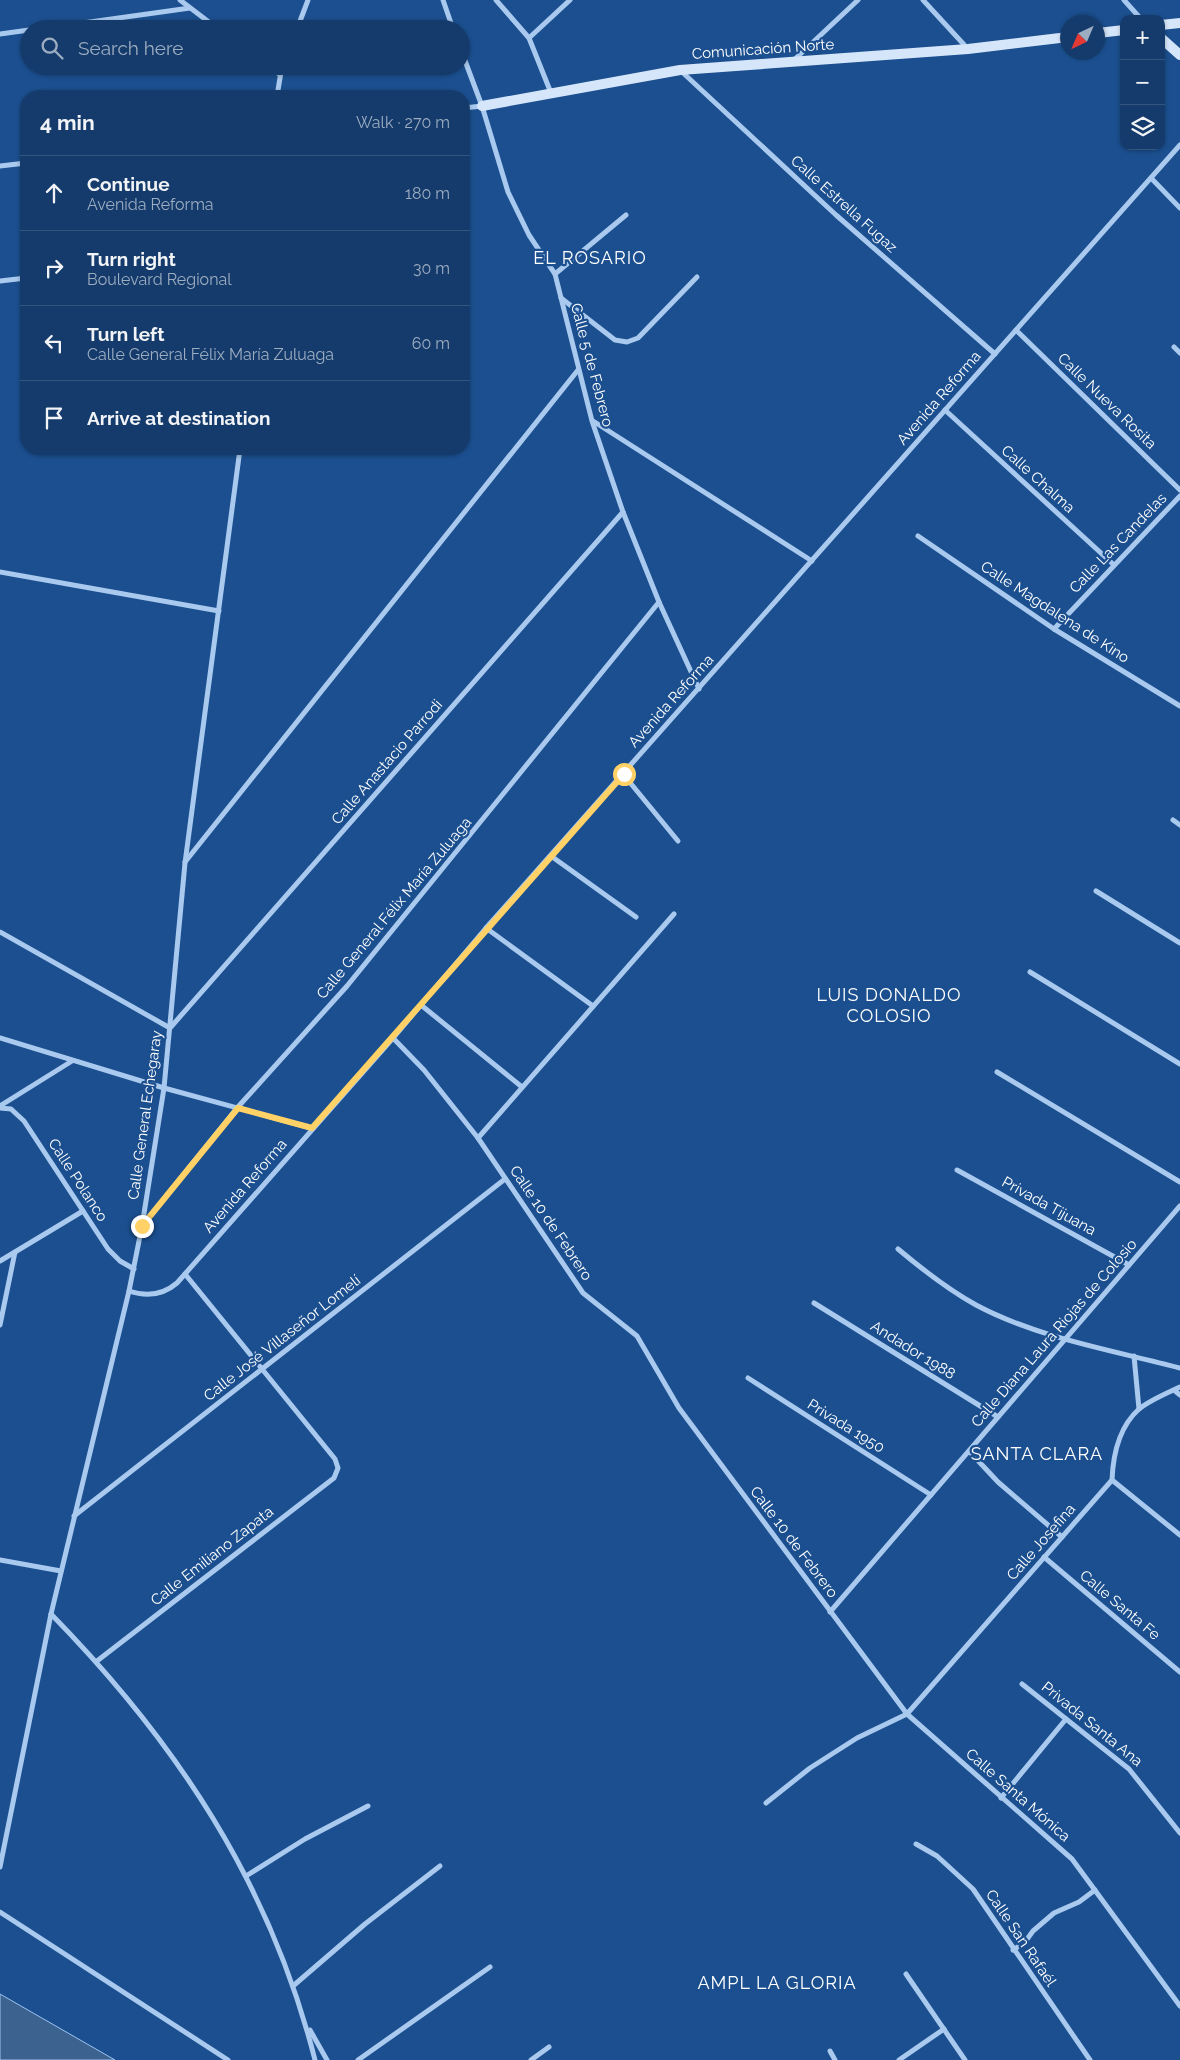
<!DOCTYPE html>
<meta charset="utf-8">
<style>
body{margin:0;font-family:Raleway,sans-serif;background:#214673;color:#f1f3f6}
.controls{position:absolute;right:15px;top:15px;display:grid;overflow:hidden;border-radius:10px;box-shadow:0 1px 4px #0004}
.controls button{width:45px;height:45px;display:grid;place-items:center;padding:0;border:0;border-bottom:1px solid #33557e;background:#143b6b;color:#f1f3f6;font:25px sans-serif}
.compass{position:absolute;left:1060px;top:15px;width:45px;height:45px;border-radius:50%;background:#143b6b;box-shadow:0 1px 4px #0004;rotate:224deg}
.stop{position:absolute;width:15px;height:15px;margin:-11px;border:4px solid #ffd166;border-radius:50%;background:#fff}
.stop.end{background:#ffd166;border-color:#fff;box-shadow:0 1px 5px #0008}
.list{margin:0;padding:0;list-style:none}
h2{display:flex;justify-content:space-between;align-items:center;height:65px;margin:0;padding:0 20px;font-size:21px}
h2 small{font-size:16px;font-weight:400;color:#9dadc1}
.list li{display:grid;grid-template-columns:32px 1fr auto;gap:15px;align-items:center;box-sizing:border-box;height:75px;padding:0 20px;border-top:1px solid #33557e}
.list b{display:block;font-size:19px;white-space:nowrap}
.list p{margin:0;font-size:16px;white-space:nowrap;color:#9dadc1}
.list em{font-size:16px;font-style:normal;color:#9dadc1}
.icon{flex:none;width:28px;height:28px;fill:none;stroke:currentColor;stroke-width:2;stroke-linecap:round;stroke-linejoin:round}
.map{position:relative;flex:none;width:1180px;height:2060px;overflow:hidden}
.search{position:absolute;background:#143b6b;box-shadow:0 1px 4px #0004;left:20px;top:20px;width:450px;height:55px;display:flex;align-items:center;gap:12px;box-sizing:border-box;padding:0 18px;border-radius:28px;color:#9dadc1;font-size:19px}
.panel{position:absolute;background:#143b6b;box-shadow:0 1px 4px #0004;left:20px;top:90px;width:450px;height:365px;border-radius:20px}
.map>svg:first-child{display:block}
.water{fill:#3c6290;stroke:#9cc4f0}
.lines{fill:none;stroke-linecap:round;stroke-linejoin:round}
.street{stroke:#a9c9ee;stroke-width:5}
.secondary{stroke:#d6e6fa;stroke-width:10}
.route{stroke:#ffd166;stroke-width:6}
.labels{text-anchor:middle;stroke-width:4.5;stroke-linejoin:round;paint-order:stroke}
.street-label{font-size:15px;fill:#fff;stroke:#1b4f8f}
.quarter-label{font-size:18px;letter-spacing:1px;fill:#fff;stroke:#1b4f8f}
</style>
<div class="map">
<svg width="1180" height="2060" viewBox="0 0 1180 2060">
<rect width="100%" height="100%" fill="#1b4f8f"/>
<path class="water" d="M0,1994l115,66h-115z"/>
<g class="lines">
<g class="street">
<path d="M180,0l38,29"/>
<path d="M443,0l10,29"/>
<path d="M496,0l33,38 22,55"/>
<path d="M923,0l45,49"/>
<path d="M1124,0l17,19"/>
<path d="M40,29l150,-21"/>
<path d="M297,29l11,-29"/>
<path d="M0,34l29,-4"/>
<path d="M529,38l41,-38"/>
<path d="M461,50l21,56 26,86 21,43 26,39 37,147 31,91 36,90 40,87"/>
<path d="M794,60l64,-60"/>
<path d="M269,66l10,8"/>
<path d="M681,71l155,144 159,139"/>
<path d="M277,96l5,-30"/>
<path d="M464,108l18,-2"/>
<path d="M0,166l26,-3"/>
<path d="M1151,178l29,30"/>
<path d="M555,274l71,-59"/>
<path d="M0,281l26,-3"/>
<path d="M561,298l54,42 12,2 11,-4 59,-61"/>
<path d="M1016,330l164,160"/>
<path d="M1174,347l6,6"/>
<path d="M945,410l169,155"/>
<path d="M593,421l219,140"/>
<path d="M918,536l136,93 126,77"/>
<path d="M0,572l219,39"/>
<path d="M1054,629l126,-133"/>
<path d="M623,774l55,67"/>
<path d="M1173,820l7,5"/>
<path d="M551,856l85,61"/>
<path d="M185,862l393,-492"/>
<path d="M1096,891l84,52"/>
<path d="M486,928l107,78"/>
<path d="M0,932l170,96 453,-516"/>
<path d="M1030,972l150,92"/>
<path d="M421,1005l101,82"/>
<path d="M0,1038l164,50 147,40"/>
<path d="M393,1038l31,32 54,68 105,155 54,43 42,72 228,306 165,145 108,147"/>
<path d="M997,1072l183,110"/>
<path d="M0,1106l72,-45"/>
<path d="M0,1108l11,1 13,12 84,128 12,12 14,8"/>
<path d="M478,1138l196,-224"/>
<path d="M957,1170l172,95"/>
<path d="M142,1226l95,-118 110,-122 312,-384"/>
<path d="M898,1249c25,21 49,40 78,56 62,33 136,45 204,63"/>
<path d="M0,1261l83,-50"/>
<path d="M129,1291c18,6 34,4 48,-8l216,-245 93,-110 694,-783"/>
<path d="M814,1303l184,114"/>
<path d="M0,1325l15,-73"/>
<path d="M1134,1356l5,53"/>
<path d="M748,1378l183,117"/>
<path d="M1174,1390l6,5"/>
<path d="M969,1451l29,31 64,55"/>
<path d="M1112,1480l68,55"/>
<path d="M74,1516l431,-337"/>
<path d="M1044,1557l136,115"/>
<path d="M0,1560l61,11"/>
<path d="M830,1612l350,-406"/>
<path d="M51,1614c126,129 219,269 264,446"/>
<path d="M97,1661l237,-183 4,-10 -3,-9 -150,-185"/>
<path d="M1022,1684l107,85 51,64"/>
<path d="M1001,1798l65,-79"/>
<path d="M766,1803l44,-35 47,-30 50,-24 205,-234c1,-25 7,-53 27,-71 11,-9 28,-16 41,-22"/>
<path d="M916,1844l21,12 36,33 117,171"/>
<path d="M0,1867l51,-253 78,-323 13,-65 22,-138 21,-225 55,-414"/>
<path d="M246,1876l59,-37 63,-33"/>
<path d="M0,1912l228,148"/>
<path d="M1013,1950l12,-8 8,-11 21,-18 25,-11 16,-12"/>
<path d="M906,1974l59,86"/>
<path d="M293,1986l72,-62 75,-58"/>
<path d="M310,2030l17,30"/>
<path d="M830,2051l5,9"/>
<path d="M358,2060l132,-93"/>
<path d="M531,2060l18,-13"/>
<path d="M899,2060l45,-31"/>
</g>
<g class="secondary">
<path d="M1161,25l19,-2"/>
<path d="M1098,33l26,-3"/>
<path d="M1161,38l19,17"/>
<path d="M482,106l198,-36 288,-21 100,-12"/>
</g>
</g>
<g class="lines">
<path class="route" d="M142,1226l96,-118 74,20 312,-354"/>
</g>
<g class="labels">
<g class="street-label">
<text transform="translate(763 49) rotate(-4)" y="5">Comunicación Norte</text>
<text transform="translate(844 204) rotate(42)" y="5">Calle Estrella Fugaz</text>
<text transform="translate(592 365) rotate(75)" y="5">Calle 5 de Febrero</text>
<text transform="translate(939 398) rotate(-49)" y="5">Avenida Reforma</text>
<text transform="translate(1107 401) rotate(44)" y="5">Calle Nueva Rosita</text>
<text transform="translate(1038 479) rotate(42)" y="5">Calle Chalma</text>
<text transform="translate(1118 543) rotate(-46)" y="5">Calle Las Candelas</text>
<text transform="translate(1055 612) rotate(33)" y="5">Calle Magdalena de Kino</text>
<text transform="translate(671 701) rotate(-48)" y="5">Avenida Reforma</text>
<text transform="translate(387 762) rotate(-49)" y="5">Calle Anastacio Parrodi</text>
<text transform="translate(394 908) rotate(-50)" y="5">Calle General Félix María Zuluaga</text>
<text transform="translate(145 1115) rotate(-82)" y="5">Calle General Echegaray</text>
<text transform="translate(78 1180) rotate(57)" y="5">Calle Polanco</text>
<text transform="translate(245 1186) rotate(-49)" y="5">Avenida Reforma</text>
<text transform="translate(1049 1206) rotate(29)" y="5">Privada Tijuana</text>
<text transform="translate(551 1223) rotate(56)" y="5">Calle 10 de Febrero</text>
<text transform="translate(1054 1333) rotate(-49)" y="5">Calle Diana Laura Riojas de Colosio</text>
<text transform="translate(282 1338) rotate(-38)" y="5">Calle José Villaseñor Lomelí</text>
<text transform="translate(913 1350) rotate(32)" y="5">Andador 1988</text>
<text transform="translate(846 1426) rotate(32)" y="5">Privada 1950</text>
<text transform="translate(794 1542) rotate(53)" y="5">Calle 10 de Febrero</text>
<text transform="translate(1041 1542) rotate(-49)" y="5">Calle Josefina</text>
<text transform="translate(212 1556) rotate(-38)" y="5">Calle Emiliano Zapata</text>
<text transform="translate(1120 1605) rotate(40)" y="5">Calle Santa Fe</text>
<text transform="translate(1092 1724) rotate(39)" y="5">Privada Santa Ana</text>
<text transform="translate(1018 1795) rotate(41)" y="5">Calle Santa Mónica</text>
<text transform="translate(1021 1938) rotate(56)" y="5">Calle San Rafaél</text>
</g>
<g class="quarter-label">
<text x="590" y="264">EL ROSARIO</text>
<text x="889" y="1001">LUIS DONALDO<tspan x="889" dy="21">COLOSIO</tspan></text>
<text x="1037" y="1460">SANTA CLARA</text>
<text x="777" y="1989">AMPL LA GLORIA</text>
</g>
</g>
</svg>
<div class="controls">
<button>+</button>
<button>−</button>
<button><svg class="icon" aria-label="layers" viewBox="0 0 24 24"><path d="M12 4l9 5-9 5-9-5zM3 14l9 5 9-5"/></svg></button>
</div>
<svg class="compass" viewBox="-18 -18 36 36"><path d="M0-13l5 13h-10z" fill="#e53935"/><path d="M0 13l5-13h-10z" fill="#9dadc1"/></svg>
<div class="stop" style="left:624px;top:774px"></div>
<div class="stop end" style="left:142px;top:1226px"></div>
<div class="search"><svg class="icon" aria-label="search" viewBox="0 0 24 24"><circle cx="10" cy="10" r="6"/><path d="M15 15l6 6"/></svg>Search here</div>
<section class="panel">
<h2>4 min<small>Walk · 270 m</small></h2>
<ul class="list">
<li><svg class="icon" aria-label="ahead" viewBox="0 0 24 24"><path d="M12 20V5M6 11l6-6 6 6"/></svg><div><b>Continue</b><p>Avenida Reforma</p></div><em>180 m</em></li>
<li><svg class="icon" aria-label="right" viewBox="0 0 24 24"><path d="M7 20v-9h11M14 6l5 5-5 5"/></svg><div><b>Turn right</b><p>Boulevard Regional</p></div><em>30 m</em></li>
<li><svg class="icon" aria-label="left" viewBox="0 0 24 24"><path d="M17 20v-9H6M10 6l-5 5 5 5"/></svg><div><b>Turn left</b><p>Calle General Félix María Zuluaga</p></div><em>60 m</em></li>
<li><svg class="icon" aria-label="arrive" viewBox="0 0 24 24"><path d="M6 21V4h12l-3 4 3 4H6"/></svg><div><b>Arrive at destination</b></div></li>
</ul>
</section>
</div>
